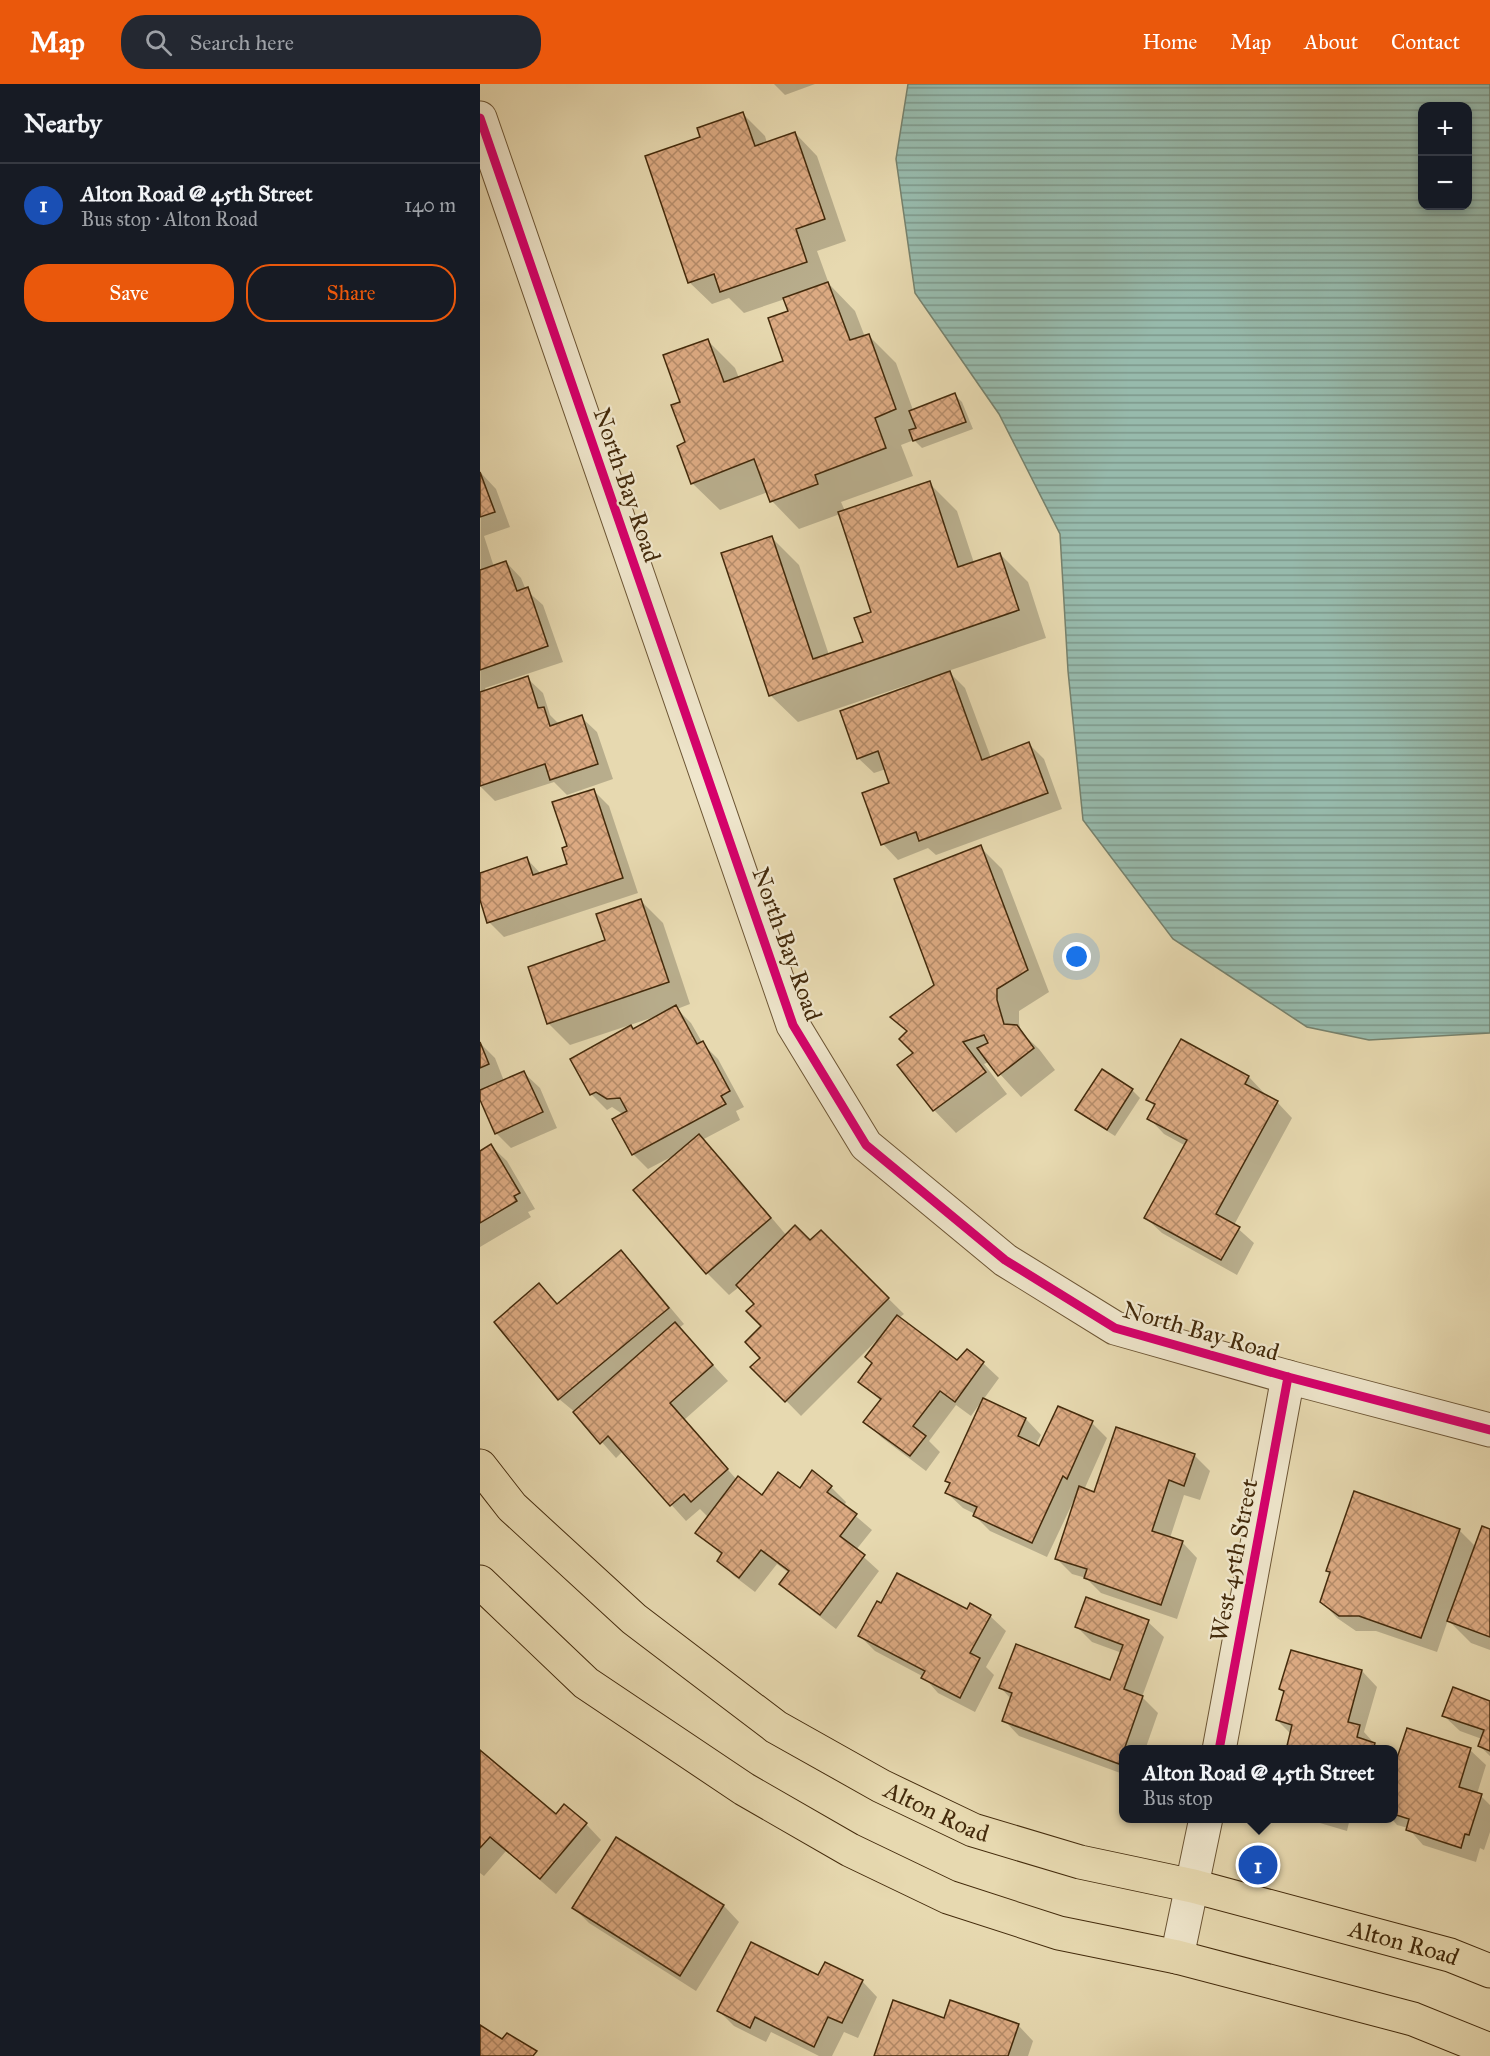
<!DOCTYPE html>
<meta charset="utf-8">
<style>
body{margin:0;font-family:"IM FELL Great Primer",serif;background:#242831;color:#f1f3f6}
.controls{position:absolute;right:18px;top:18px;display:grid;overflow:hidden;border-radius:12px;box-shadow:0 3px 9px #0003}
.controls button{width:54px;height:54px;display:grid;place-items:center;padding:0;border:0;border-bottom:2px solid #363941;background:#171b24;color:#f1f3f6;font:30px sans-serif}
.you{position:absolute;left:597px;top:873px;width:21px;height:21px;margin:-15px;border:4px solid #fff;border-radius:50%;background:#1a73e8;box-shadow:0 0 0 9px #1a73e833}
.badge{display:grid;place-items:center;width:39px;height:39px;border-radius:50%;background:#ea580c;color:#fff;font-size:20px;font-weight:700}
.pin{position:absolute;translate:-50% -50%;border:3px solid #fff;box-shadow:0 2px 6px #0006}
.popup{position:absolute;left:639px;top:1661px;width:279px;height:78px;box-sizing:border-box;display:grid;place-content:center;border-radius:12px;background:#171b24;filter:drop-shadow(0 2px 4px #0005);font-size:20px;white-space:nowrap;color:#9ea1a6}
.popup b{font-size:22px;color:#f1f3f6}
.popup::after{content:'';position:absolute;left:50%;top:100%;margin-left:-12px;border:12px solid transparent;border-top-color:#171b24}
.list{margin:0;padding:0;list-style:none}
h2{display:flex;justify-content:space-between;align-items:center;height:78px;margin:0;padding:0 24px;font-size:26px}
h2 small{font-size:20px;font-weight:400;color:#9ea1a6}
.list li{display:grid;grid-template-columns:39px 1fr auto;gap:18px;align-items:center;box-sizing:border-box;height:84px;padding:0 24px;border-top:2px solid #363941}
.list b{display:block;font-size:22px;white-space:nowrap}
.list p{margin:0;font-size:20px;white-space:nowrap;color:#9ea1a6}
.list em{font-size:20px;font-style:normal;color:#9ea1a6}
.actions{display:flex;gap:12px;padding:18px 24px}
.actions a{flex:1;padding:14px 0;border:2px solid #ea580c;border-radius:24px;text-align:center;font-size:21px;color:#ea580c}
.actions .main{background:#ea580c;color:#fff}
.icon{flex:none;width:33px;height:33px;fill:none;stroke:currentColor;stroke-width:2;stroke-linecap:round;stroke-linejoin:round}
.map{position:relative;flex:none;width:1010px;height:1972px;overflow:hidden}
header{display:flex;align-items:center;gap:36px;box-sizing:border-box;height:84px;padding:0 30px;background:#ea580c;color:#fff}
header strong{font-size:28px}
nav{display:flex;gap:33px;margin-inline-start:auto;font-size:21px}
.search{width:420px;height:54px;background:#242831;display:flex;align-items:center;gap:15px;box-sizing:border-box;padding:0 21px;border-radius:24px;color:#9ea1a6;font-size:22px}
main{display:flex}
aside{flex:1;background:#171b24}
.map>svg:first-child{display:block}
.water{fill:url(#water-rules);stroke:#76816c;stroke-width:1.5;fill-rule:evenodd}
.shadow{fill:#0003}
.building{fill:url(#building-cross-hatch);stroke:#442b0c;stroke-width:1.5}
.lines{fill:none;stroke-linecap:round;stroke-linejoin:round}
.street-casing{stroke:#6d5635;stroke-width:35}
.primary-casing{stroke:#442b0c;stroke-width:35}
.street{stroke:#efe6cc;stroke-width:33}
.primary{stroke:#e7d9b0;stroke-width:33}
.cycleway-casing{stroke:#efe6cc;stroke-width:13}
.cycleway{stroke:#d6006c;stroke-width:9}
.labels{text-anchor:middle;stroke-width:4.5;stroke-linejoin:round;paint-order:stroke}
.street-label{font-size:24px;fill:#442b0c;stroke:#efe6cc}
</style>
<header>
<strong>Map</strong>
<div class="search"><svg class="icon" aria-label="search" viewBox="0 0 24 24"><circle cx="10" cy="10" r="6"/><path d="M15 15l6 6"/></svg>Search here</div>
<nav><a>Home</a><a>Map</a><a>About</a><a>Contact</a></nav>
</header>
<main>
<aside>
<h2>Nearby<small></small></h2>
<ul class="list">
<li><span class="badge" style="background:#1a4fb4">1</span><div><b>Alton Road @ 45th Street</b><p>Bus stop · Alton Road</p></div><em>140 m</em></li>
</ul>
<div class="actions"><a class="main">Save</a><a>Share</a></div>
</aside>
<div class="map">
<svg width="1010" height="1972" viewBox="0 0 1010 1972">
<defs>
<pattern id="water-rules" width="6" height="5" patternUnits="userSpaceOnUse" patternTransform="scale(1.5)"><rect width="6" height="5" fill="#97baac"/><path d="M0 2.5h6" fill="none" stroke="#7d978a"/></pattern>
<pattern id="building-cross-hatch" width="8" height="8" patternUnits="userSpaceOnUse" patternTransform="scale(1.5)"><rect width="8" height="8" fill="#dcaa82"/><path d="M0 0l8 8M0 8l8-8" fill="none" stroke="#b48b69"/></pattern>
</defs>
<rect width="100%" height="100%" fill="#e7d9b0"/>
<filter id="stains"><feTurbulence type="fractalNoise" baseFrequency=".00333" numOctaves="4"/><feColorMatrix values="0 0 0 0 .2 0 0 0 0 .09 0 0 0 0 .02 0 0 0 .5 -.17"/></filter>
<radialGradient id="worn" r=".72"><stop offset=".6" stop-color="#630" stop-opacity="0"/><stop offset="1" stop-color="#630" stop-opacity=".3"/></radialGradient>
<path class="water" d="M428,0h582v949l-121,7 -62,-13 -134,-88 -90,-119 -15,-149 -8,-137 -61,-120 -84,-121 -19,-134zM942,22h46v100h-46z"/>
<g class="shadow">
<path d="M294,0h41l-30,11z"/>
<path d="M263,30l22,22 2,7 28,-10 22,23 29,85 -29,10 12,33 26,27 10,26 3,-2 28,28 17,47 42,-15 7,7 11,27 -51,19 -8,-8 -13,5 12,31 -72,26 4,9 84,-28 28,28 17,52 26,-9 28,28 18,56 -98,33 17,17 26,70 38,-14 15,15 18,50 -126,46 -8,-7 -30,12 -15,-16 8,-60 -5,-15 -12,4 -16,-15 68,-76 -1,-3 -127,43 -28,-27 2,-157 27,27 30,90 35,-12 9,-30 -33,-99 -41,15 -27,-28 -4,-9 -48,18 -28,-27 -10,-80 26,-62 27,27 4,10 46,-17 5,-50 -5,-12 -41,14 -15,-15 -17,6 -23,-22 13,-144z"/>
<path d="M1,389l15,16 14,38 -26,9 10,31 12,-5 15,16 5,12 17,15 20,57 -78,26 1,3 41,-13 16,15 7,22 9,9 22,-7 16,15 16,47 -46,16 -13,-13 -59,19 -15,-15z"/>
<path d="M113,706l16,16 29,87 -134,44 -15,-15 -9,-27v-21l47,-15 14,15 28,-10v-17z"/>
<path d="M500,763l22,22 47,123 -30,19v12l2,9 18,17 16,21 -34,27 -32,-35 -5,2 23,30 -51,39 -22,-23 -35,-45 16,-12 -7,-21 -15,-15 43,-31z"/>
<path d="M161,817l22,22 27,81 -13,5 14,14 12,21 15,15 26,48 -8,4 4,9 -38,20 19,18 66,78 23,6 11,-10 83,82 -5,4 58,45 10,-12 16,12 16,15 -16,22 43,19 15,16 -6,11 5,2 52,-25 15,15 -23,52 11,4 99,-39 16,16 -10,29 -16,-5 -14,43 12,4 15,16 -20,61 -76,-26 -15,-15 -14,-4 -16,-16 19,-55 -2,-1 -26,55 -57,-26 -15,-15v-2l-12,-6 -16,-15 4,-9 -4,-4 34,-78 -10,14 -15,-11 -27,36 11,11 -14,19 -45,-34 -16,-16 16,-20 -21,-19 13,-19 5,-20 -2,-2 -75,75 -48,-49 9,-9 1,-32 -7,-22 -17,-17 -10,8 -22,-22 -71,-83 37,-34 -25,13 -15,-15 -9,-39 -12,-8 -5,3 -16,-16 -19,-34 62,-30 23,-14 -87,29 -22,-22 59,-82z"/>
<path d="M701,957l68,36 15,16 -1,2 14,7 15,16 -58,107 20,18 -17,32 -75,-42 -16,-15 40,-72 -22,-12 -15,-16 6,-11 -7,-7z"/>
<path d="M0,959l15,15 9,23 20,-8 16,15 17,40 -46,20 -15,-15 -16,-37z"/>
<path d="M623,987l29,19 8,8 -25,38 -30,-19 -8,-8z"/>
<path d="M11,1062l16,15 28,48 -7,3 3,5 -51,30v-94z"/>
<path d="M141,1168l16,16 47,56 -5,4 49,53 -44,39 53,60 25,17 38,-7 31,-3 15,15 -2,4 28,24 -16,20 23,21 -43,58 -39,-30 -16,-15 8,-11 -12,-9 -22,28 -21,-16 -15,-16 3,-5 -25,-22 12,-15 -9,-9 -14,12 -63,-70 -7,7 -40,-45 -17,-14 -63,-77 43,-37 19,20z"/>
<path d="M979,1446l17,17 14,-17v120l-19,-7 -23,-23 -11,32 -61,-21h-20l-19,-13 -15,-16 9,-28 -3,-3z"/>
<path d="M487,1527l23,5 16,15 -20,36 8,8 -19,37 -37,-19 -14,-16 -49,-26 -15,-15z"/>
<path d="M668,1538l16,15 -22,60 16,16 -13,37h-22v24l-104,-38 -15,-16 7,-21 -10,-11 110,-6 11,-29 -30,-11 -16,-16z"/>
<path d="M882,1587l15,16 -13,45 16,18h-93l4,-16 -14,-14 8,-27 -4,-4z"/>
<path d="M1010,1618v54l-10,-10 2,-7 -22,-8 -16,-15z"/>
<path d="M990,1666l16,15 -9,29 4,2 9,9v27l-6,18 -4,-2 -4,14 -53,-17 -15,-17 -11,-3 -6,-7h2v-43z"/>
<path d="M0,1668l76,64 30,8 15,16 -45,54 -50,-43 -22,25 -4,-3z"/>
<path d="M823,1734h47l-3,13z"/>
<path d="M137,1755l107,67 15,16 -43,69 -107,-68 -15,-15z"/>
<path d="M339,1893l43,4 15,16 -19,41 -14,-6 -12,24h-13l-48,-24 -5,10 -32,-16 -15,-15z"/>
<path d="M465,1936l73,5 15,16 -5,15h-152z"/>
</g>
<g class="building">
<path d="M263,28l12,34 40,-14 30,87 -29,10 11,33 -87,30 -6,-18 -26,9 -43,-127 55,-19 -3,-9z"/>
<path d="M348,198l22,58 19,-6 27,75 -21,9 11,30 -71,27 3,9 -48,18 -16,-43 -63,25 -14,-38 8,-4 -14,-37 9,-3 -17,-47 45,-16 16,43 59,-21 -15,-43 20,-7 -5,-13z"/>
<path d="M475,309l11,29 -53,19 -4,-11 7,-2 -7,-17z"/>
<path d="M0,388l15,40 -15,5z"/>
<path d="M450,397l28,86 42,-14 19,57 -250,86 -48,-143 51,-17 41,123 50,-17 -9,-24 17,-6 -33,-100z"/>
<path d="M26,477l11,30 11,-4 20,59 -68,24v-100z"/>
<path d="M470,587l32,89 47,-18 19,51 -129,48 -3,-9 -35,13 -19,-52 27,-10 -11,-32 -21,8 -17,-48z"/>
<path d="M48,592l10,32 6,-1 6,19 32,-11 16,49 -48,16 -5,-16 -65,22v-94z"/>
<path d="M114,705l29,89 -136,45 -7,-23v-27l47,-16 6,18 34,-11 -5,-16 5,-2 -15,-44z"/>
<path d="M501,761l47,125 -31,19v11l7,24 13,1 17,23 -36,28 -21,-28 11,-5 -4,-8 -21,7 23,30 -53,39 -36,-46 16,-12 -14,-14 8,-8 -17,-14 44,-32 -40,-106z"/>
<path d="M161,815l28,83 -122,42 -19,-57 77,-27 -9,-26z"/>
<path d="M196,921l21,39 6,-3 27,50 -9,5 5,8 -94,51 -20,-36 15,-8 -7,-13 -13,1 -11,-7 -6,3 -20,-36 61,-34 2,4z"/>
<path d="M701,955l68,37 -4,8 33,17 -62,113 24,13 -19,33 -77,-42 43,-78 -40,-21 8,-15 -9,-4z"/>
<path d="M0,958l9,22 -9,4z"/>
<path d="M622,985l31,20 -26,41 -32,-20z"/>
<path d="M44,987l19,41 -48,22 -15,-34v-10z"/>
<path d="M219,1050l72,84 -65,56 -73,-84z"/>
<path d="M11,1060l29,49 -6,3 3,5 -37,22v-72z"/>
<path d="M315,1141l15,15 11,-10 68,68 -104,104 -35,-35 10,-9 -15,-16 16,-16 -15,-15 8,-7 -18,-19z"/>
<path d="M141,1166l48,58 -111,92 -64,-78 45,-39 18,21z"/>
<path d="M417,1231l60,45 10,-11 17,13 -29,40 -15,-11 -27,35 13,10 -16,20 -47,-34 18,-23 -23,-17 14,-19 -7,-6z"/>
<path d="M195,1238l38,43 -43,38 58,66 -37,33 -7,-8 -14,12 -62,-70 -8,8 -27,-32z"/>
<path d="M503,1314l43,20 -8,18 21,10 19,-40 35,15 -26,58 -4,-3 -31,67 -59,-27 4,-9 -32,-14 5,-10 -5,-2z"/>
<path d="M636,1343l79,27 -11,32 -15,-6 -17,51 31,10 -22,64 -77,-27 3,-9 -32,-10 24,-73 15,6z"/>
<path d="M332,1386l20,16 -5,6 30,22 -17,22 25,19 -45,60 -41,-31 10,-13 -28,-21 -22,28 -22,-17 5,-8 -27,-20 43,-57 24,19 16,-23 22,16z"/>
<path d="M874,1407l106,38 -39,109 -62,-22h-20l-19,-14 10,-30 -4,-1z"/>
<path d="M1002,1442l8,3v108l-43,-16z"/>
<path d="M417,1489l70,36 3,-6 21,12 -21,38 10,5 -20,40 -39,-20 4,-7 -67,-35 19,-35 4,2z"/>
<path d="M606,1513l63,23 -25,69 19,7 -24,68 -117,-43 10,-28 -13,-5 17,-44 94,36 13,-35 -48,-18z"/>
<path d="M811,1566l71,20 -14,52 12,3 -3,12 18,6 -2,7h-87l6,-25 -16,-5 8,-29 -5,-2z"/>
<path d="M973,1603l37,14v50l-12,-5 6,-16 -42,-14z"/>
<path d="M927,1644l64,20 -12,39 23,7 -13,41 -4,-1 -4,14 -55,-18 3,-11 -16,-5v-44z"/>
<path d="M0,1666l76,64 8,-10 23,19 -47,56 -50,-42 -10,11z"/>
<path d="M136,1753l108,68 -44,71 -108,-68z"/>
<path d="M271,1858l67,33 7,-13 38,18 -21,43 -14,-6 -14,30 -59,-30 -5,11 -33,-17z"/>
<path d="M413,1916l51,18 6,-18 69,24 -11,32h-134z"/>
<path d="M0,1941l22,14 5,-6 30,18 -4,5h-53z"/>
</g>
<g class="lines">
<defs>
<g id="street">
<path d="M0,34l313,907 73,120 139,115 110,68 173,49 202,53"/>
<path d="M739,1666l69,-373"/>
<path d="M697,1873l29,-139"/>
</g>
<g id="primary">
<path id="s1" d="M0,1382l32,41 122,112 142,108 105,59 92,44 107,32 113,24 257,69 40,16"/>
<path d="M0,1498l106,101 158,106 106,61 98,47 111,36 118,24 236,62 77,31"/>
</g>
</defs>
<use href="#street" class="street-casing"/>
<use href="#primary" class="primary-casing"/>
<use href="#street" class="street"/>
<use href="#primary" class="primary"/>
<defs>
<g id="cycleway">
<path d="M0,34l313,907 73,120 139,115 110,68 173,49 202,53"/>
<path d="M739,1666l69,-373"/>
</g>
</defs>
<use href="#cycleway" class="cycleway-casing"/>
<use href="#cycleway" class="cycleway"/>
</g>
<g class="labels">
<g class="street-label">
<text transform="translate(147 401) rotate(71)" y="8">North Bay Road</text>
<text transform="translate(307 860) rotate(70)" y="8">North Bay Road</text>
<text transform="translate(721 1247) rotate(16)" y="8">North Bay Road</text>
<text transform="translate(754 1476) rotate(-79)" y="8">West 45th Street</text>
<text dy="8" stroke="none"><textPath href="#s1" startOffset="578">Alton Road</textPath></text>
<text dy="8" stroke="none"><textPath href="#s1" startOffset="1064">Alton Road</textPath></text>
</g>
</g>
<rect width="100%" height="100%" filter="url(#stains)"/>
<rect width="100%" height="100%" fill="url(#worn)"/>
</svg>
<div class="controls">
<button>+</button>
<button>−</button>
</div>
<div class="you"></div>
<div class="pin badge" style="left:778px;top:1781px;background:#1a4fb4">1</div>
<div class="popup"><b>Alton Road @ 45th Street</b>Bus stop</div>
</div>
</main>
